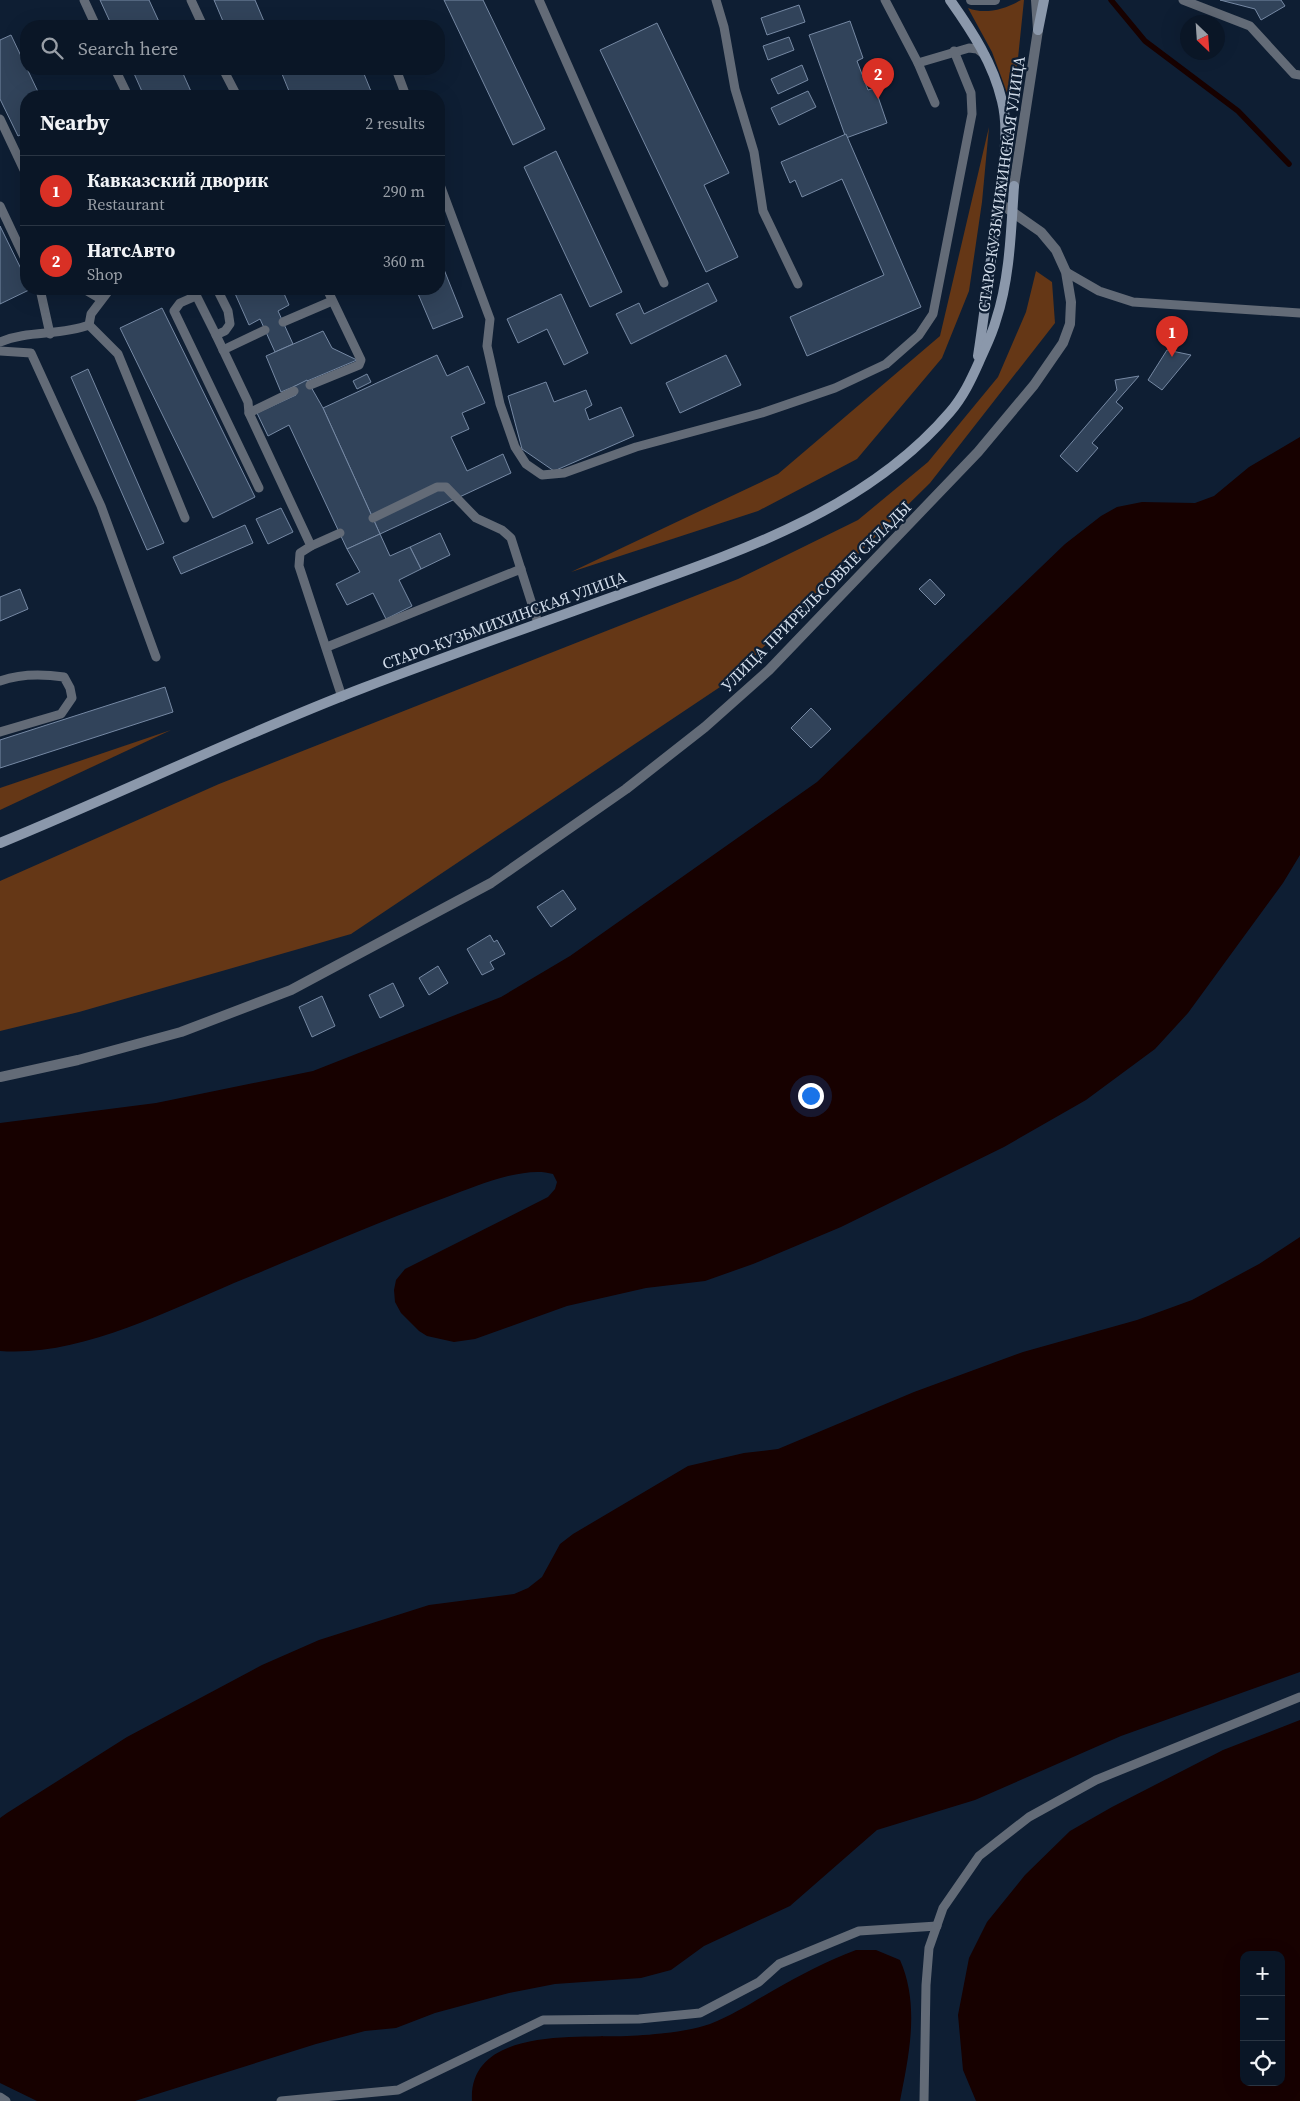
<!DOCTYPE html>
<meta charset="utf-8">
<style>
body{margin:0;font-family:"Source Serif 4",serif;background:#131f2e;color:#f1f3f6}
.controls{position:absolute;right:15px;bottom:15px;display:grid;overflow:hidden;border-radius:10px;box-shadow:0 5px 20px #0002}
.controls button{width:45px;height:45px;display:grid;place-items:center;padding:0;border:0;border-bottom:1px solid #2a3543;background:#0a1626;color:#f1f3f6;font:25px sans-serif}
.compass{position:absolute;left:1180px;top:15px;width:45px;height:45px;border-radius:50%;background:#0a1626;box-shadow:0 5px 20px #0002;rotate:155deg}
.you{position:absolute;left:810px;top:1095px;width:18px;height:18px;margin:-12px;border:4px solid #fff;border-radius:50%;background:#1a73e8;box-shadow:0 0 0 8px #1a73e833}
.badge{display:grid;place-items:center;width:32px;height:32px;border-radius:50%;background:#d93025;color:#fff;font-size:16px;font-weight:700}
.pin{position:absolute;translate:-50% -41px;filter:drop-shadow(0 1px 2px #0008)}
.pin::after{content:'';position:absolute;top:26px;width:18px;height:15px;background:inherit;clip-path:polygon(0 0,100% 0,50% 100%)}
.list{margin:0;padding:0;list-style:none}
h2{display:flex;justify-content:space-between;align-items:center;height:65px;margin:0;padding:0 20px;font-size:21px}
h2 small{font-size:16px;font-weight:400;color:#999fa7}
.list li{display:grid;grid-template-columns:32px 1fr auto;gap:15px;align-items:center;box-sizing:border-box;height:70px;padding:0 20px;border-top:1px solid #2a3543}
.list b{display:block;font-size:19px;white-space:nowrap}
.list p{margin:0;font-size:16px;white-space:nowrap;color:#999fa7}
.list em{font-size:16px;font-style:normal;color:#999fa7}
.icon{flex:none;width:28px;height:28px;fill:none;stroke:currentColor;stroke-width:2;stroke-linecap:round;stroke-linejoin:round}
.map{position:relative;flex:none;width:1300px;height:2101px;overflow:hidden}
.search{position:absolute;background:#0a1626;box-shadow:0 5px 20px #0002;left:20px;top:20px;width:425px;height:55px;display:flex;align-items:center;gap:12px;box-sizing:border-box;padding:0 18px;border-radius:20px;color:#999fa7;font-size:19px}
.panel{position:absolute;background:#0a1626;box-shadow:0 5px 20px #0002;left:20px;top:90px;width:425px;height:205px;border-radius:20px}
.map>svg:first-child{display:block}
.green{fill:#653716}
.water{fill:#170100;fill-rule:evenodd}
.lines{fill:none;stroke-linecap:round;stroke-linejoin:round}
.stream{stroke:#170100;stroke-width:5.5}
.building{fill:#31435a;stroke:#7689a4}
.service{stroke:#636b77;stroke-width:9}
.minor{stroke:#636b77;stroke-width:10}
.tertiary{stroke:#636b77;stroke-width:10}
.secondary{stroke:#8b98ab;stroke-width:10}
.labels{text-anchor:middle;stroke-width:4.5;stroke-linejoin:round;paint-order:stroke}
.street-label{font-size:16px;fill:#d0dbe9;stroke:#0e1e33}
</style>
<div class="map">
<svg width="1300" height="2101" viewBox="0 0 1300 2101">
<rect width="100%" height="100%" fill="#0e1e33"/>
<g class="green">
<path d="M1021,0h3l-10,97 -5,1 -17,-46 -24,-44c17,7 37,1 53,-8z"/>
<path d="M989,127l-7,75 -13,89 -27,67 -85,101 -99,52 -187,61 207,-98 162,-138z"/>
<path d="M1036,271l16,11 3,41 -125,160 -201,198 -378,253 -272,78 -79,19v-150l219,-97 519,-205 120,-59 70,-58 70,-85 28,-65z"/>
<path d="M171,730l-171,80v-22z"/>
</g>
<g class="water">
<path d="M1300,437v418l-17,28 -95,130 -33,36 -69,51 -82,47 -163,80 -88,37 -48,17 -59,7 -79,18 -92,33 -21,3 -27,-6 -8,-5 -18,-18 -6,-11 -1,-12 2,-10 9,-11 143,-72 7,-8 2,-7 -4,-8c-29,-9 -78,13 -106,23 -72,26 -142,57 -213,86 -70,30 -157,74 -234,68v-228l156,-20 157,-32 188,-74 69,-41 247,-174 248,-238 36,-28 16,-9 25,-5 53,1 19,-7 35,-29z"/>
<path d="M1300,1237v435l-179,64 -146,64 -98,30 -87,76 -86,40 -33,24 -30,8 -86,6 -46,9 -74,20 -39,15 -31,3 -49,13 -181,57h-98l-37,-18v-265l7,-5 120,-76 135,-72 57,-25 110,-35 85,-11 14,-6 14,-11 18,-33 13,-10 115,-68 56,-13 34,-4 136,-57 109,-40 114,-32 55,-20 67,-36z"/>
<path d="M1300,1720v381h-324l-13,-31 -5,-55 11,-57 18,-36 38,-47 45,-44 42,-24 111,-57zM1244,1955h37v127h-37z"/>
<path d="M856,1950h20l24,10c20,45 9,95 0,141h-428c-4,-74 106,-63 155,-65 24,-1 60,-4 83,-12 23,-9 43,-22 64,-34 26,-15 53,-29 82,-40z"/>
</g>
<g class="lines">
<path class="stream" d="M1111,0l34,41 93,70 51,53"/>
</g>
<g class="building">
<path d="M100,0h49l12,26h-49z"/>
<path d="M214,0h41l11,26h-41z"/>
<path d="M444,0h39l62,129 -32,16z"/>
<path d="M1220,0h61l4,6 -24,14 -6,-11z"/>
<path d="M799,5l6,17 -38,13 -6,-17z"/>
<path d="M850,21l13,37 -6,3 11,29 7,-2 12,35 -41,15 -37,-103z"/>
<path d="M657,23l72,150 -25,12 34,72 -32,15 -106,-222z"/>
<path d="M11,35l29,61h-14v36l-8,4 -18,-37v-59z"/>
<path d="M789,37l5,13 -26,10 -5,-14z"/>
<path d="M802,65l6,15 -30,14 -7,-15z"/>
<path d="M132,69h49l12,27h-49z"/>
<path d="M280,69h82l11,27h-82z"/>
<path d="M808,91l8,16 -37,18 -8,-17z"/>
<path d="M846,134l75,173 -114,49 -17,-39 94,-42 -42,-96 -40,18 -7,-17 -5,3 -9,-21z"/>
<path d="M556,151l66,141 -32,15 -66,-140z"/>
<path d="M0,226l26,53v10h5l-31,15z"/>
<path d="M439,257l24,60 -30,12 -17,-40h23z"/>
<path d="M708,283l9,18 -86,43 -15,-30 23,-11 5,11z"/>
<path d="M233,289h49l7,16 -11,6 15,33 -18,8 -15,-33 -11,6z"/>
<path d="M561,294l27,59 -24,12 -17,-36 -29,14 -11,-24z"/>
<path d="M162,308l93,189 -42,21 -93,-190z"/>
<path d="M323,331l9,17 25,12 -76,32 -15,-36z"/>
<path d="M1167,350l24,5 -29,35 -14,-10z"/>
<path d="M437,355l10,21 21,-10 17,37 -23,10 7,16 -18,8 16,34 36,-17 8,19 -131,61 -57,-126z"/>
<path d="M726,355l15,30 -61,28 -14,-30z"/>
<path d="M88,369l76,174 -17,7 -76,-173z"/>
<path d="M367,374l4,8 -14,7 -4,-8z"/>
<path d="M1139,376l-23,26 7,6 -31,35 6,5 -21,24 -17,-16 57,-66 -2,-10z"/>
<path d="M307,380l16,28 57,126 -33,15 -58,-124 -21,11 -11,-23 39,-18 -3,-8z"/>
<path d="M546,382l8,20 32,-12 6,15 -7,4 4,11 32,-13 13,29 -80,35 -32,-22 -14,-53z"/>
<path d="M281,508l12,24 -25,12 -12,-25z"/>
<path d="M245,525l8,18 -72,31 -8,-17z"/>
<path d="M440,533l10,22 -29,14 -11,-22z"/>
<path d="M380,534l10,22 20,-9 11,22 -22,11 13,26 -26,13 -13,-26 -26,12 -11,-21 24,-12 -13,-23z"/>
<path d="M930,579l15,16 -10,10 -16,-16z"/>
<path d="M20,589l8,20 -28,12v-24z"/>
<path d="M165,687l8,25 -173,56v-28z"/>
<path d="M811,708l20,21 -20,19 -20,-20z"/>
<path d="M563,890l13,19 -25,18 -14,-20z"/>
<path d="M490,935l4,7 3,-2 8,14 -15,8 4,7 -12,6 -15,-26z"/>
<path d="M438,966l10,17 -19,12 -10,-17z"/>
<path d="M393,983l11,23 -24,12 -11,-23z"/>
<path d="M322,996l13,30 -23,11 -13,-30z"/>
</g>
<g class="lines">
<g class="service">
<path d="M84,0l12,26"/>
<path d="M191,0l12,26"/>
<path d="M539,0l125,283"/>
<path d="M716,0l8,27 11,62 19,63 9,59 35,73"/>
<path d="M885,0l33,63 17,40"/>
<path d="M1183,0l67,26 44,48 6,1"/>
<path d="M918,63l51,-15 8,1 8,6"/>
<path d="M115,69l13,27"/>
<path d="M223,69l14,27"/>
<path d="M396,69l10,27"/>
<path d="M0,119l26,55"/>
<path d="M439,182l51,137 -3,27 13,58 15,43 11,17 16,11 22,-2 72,-26 126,-34 73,-25 51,-24 33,-29 14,-21 39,-200 -1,-21 -17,-42"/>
<path d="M0,206l26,55"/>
<path d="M1066,272l33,19 34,11 167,11"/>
<path d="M40,289l10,45"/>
<path d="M84,289l17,10"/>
<path d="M193,289l23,46"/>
<path d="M217,289l11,22 2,13 -5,7 -9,4 32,67 1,11 62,133 -11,7 -1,13 43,131"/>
<path d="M196,296l-16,7 -6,8 85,177"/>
<path d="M283,322l49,-21"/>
<path d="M89,325l29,29 67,164"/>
<path d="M0,342c28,-12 60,-6 89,-17l2,-11 19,-25"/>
<path d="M223,350l42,-20"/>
<path d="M0,351l31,2 70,153 55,151"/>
<path d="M310,385l49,-20 2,-5 -34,-71"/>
<path d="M249,413l45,-22"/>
<path d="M373,518l64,-31h9l30,31 26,12 9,8 27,85"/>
<path d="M311,546l29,-13"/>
<path d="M327,647l194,-78"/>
<path d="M0,681c19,-7 44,-7 64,-4l6,11 2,10 -11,16 -61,18"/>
<path d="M0,2097l6,4"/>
<path d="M281,2101l117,-11 145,-70 96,-1 61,-6 59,-31 20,-18 80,-33 78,-5"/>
<path d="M924,2101l2,-116 3,-37 14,-40 36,-52 50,-39 67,-37 204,-83"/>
</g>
<path class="minor" d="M0,1077l78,-17 103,-28 110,-42 200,-107 135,-94 79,-62 64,-57 209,-218 56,-67 29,-42 7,-19 1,-22 -5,-30 -10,-22 -15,-18 -43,-30"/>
<g class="tertiary">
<path d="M971,0h24"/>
<path d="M1014,186l24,-156 -2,-30"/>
</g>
<g class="secondary">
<path d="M950,0c22,31 43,63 52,101 8,32 0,67 -4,99 -6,52 -12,104 -20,156"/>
<path d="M1038,30l6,-30"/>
<path d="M0,843c122,-50 240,-108 363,-155 81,-31 163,-60 244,-89 122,-44 256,-85 343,-187 13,-15 21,-32 29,-50 6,-14 13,-27 17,-42 14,-42 15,-90 18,-134"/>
</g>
</g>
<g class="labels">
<g class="street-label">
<text transform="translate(1001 184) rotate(-82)" y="6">СТАРО-КУЗЬМИХИНСКАЯ УЛИЦА</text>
<text transform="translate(816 596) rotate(-45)" y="6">УЛИЦА ПРИРЕЛЬСОВЫЕ СКЛАДЫ</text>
<text transform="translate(504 620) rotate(-20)" y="6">СТАРО-КУЗЬМИХИНСКАЯ УЛИЦА</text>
</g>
</g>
</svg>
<div class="controls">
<button>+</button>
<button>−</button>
<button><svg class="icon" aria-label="locate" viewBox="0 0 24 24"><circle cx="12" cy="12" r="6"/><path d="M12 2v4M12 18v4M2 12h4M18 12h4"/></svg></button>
</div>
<svg class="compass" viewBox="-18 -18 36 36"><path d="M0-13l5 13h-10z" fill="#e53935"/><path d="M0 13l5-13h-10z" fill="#999fa7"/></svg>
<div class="you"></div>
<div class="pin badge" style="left:1172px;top:357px">1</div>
<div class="pin badge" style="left:878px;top:99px">2</div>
<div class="search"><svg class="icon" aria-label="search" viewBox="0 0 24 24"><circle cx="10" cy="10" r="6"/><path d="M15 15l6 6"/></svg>Search here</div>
<section class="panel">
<h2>Nearby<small>2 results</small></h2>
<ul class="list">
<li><span class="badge">1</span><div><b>Кавказский дворик</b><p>Restaurant</p></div><em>290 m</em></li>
<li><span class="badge">2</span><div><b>НатсАвто</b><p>Shop</p></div><em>360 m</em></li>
</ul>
</section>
</div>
